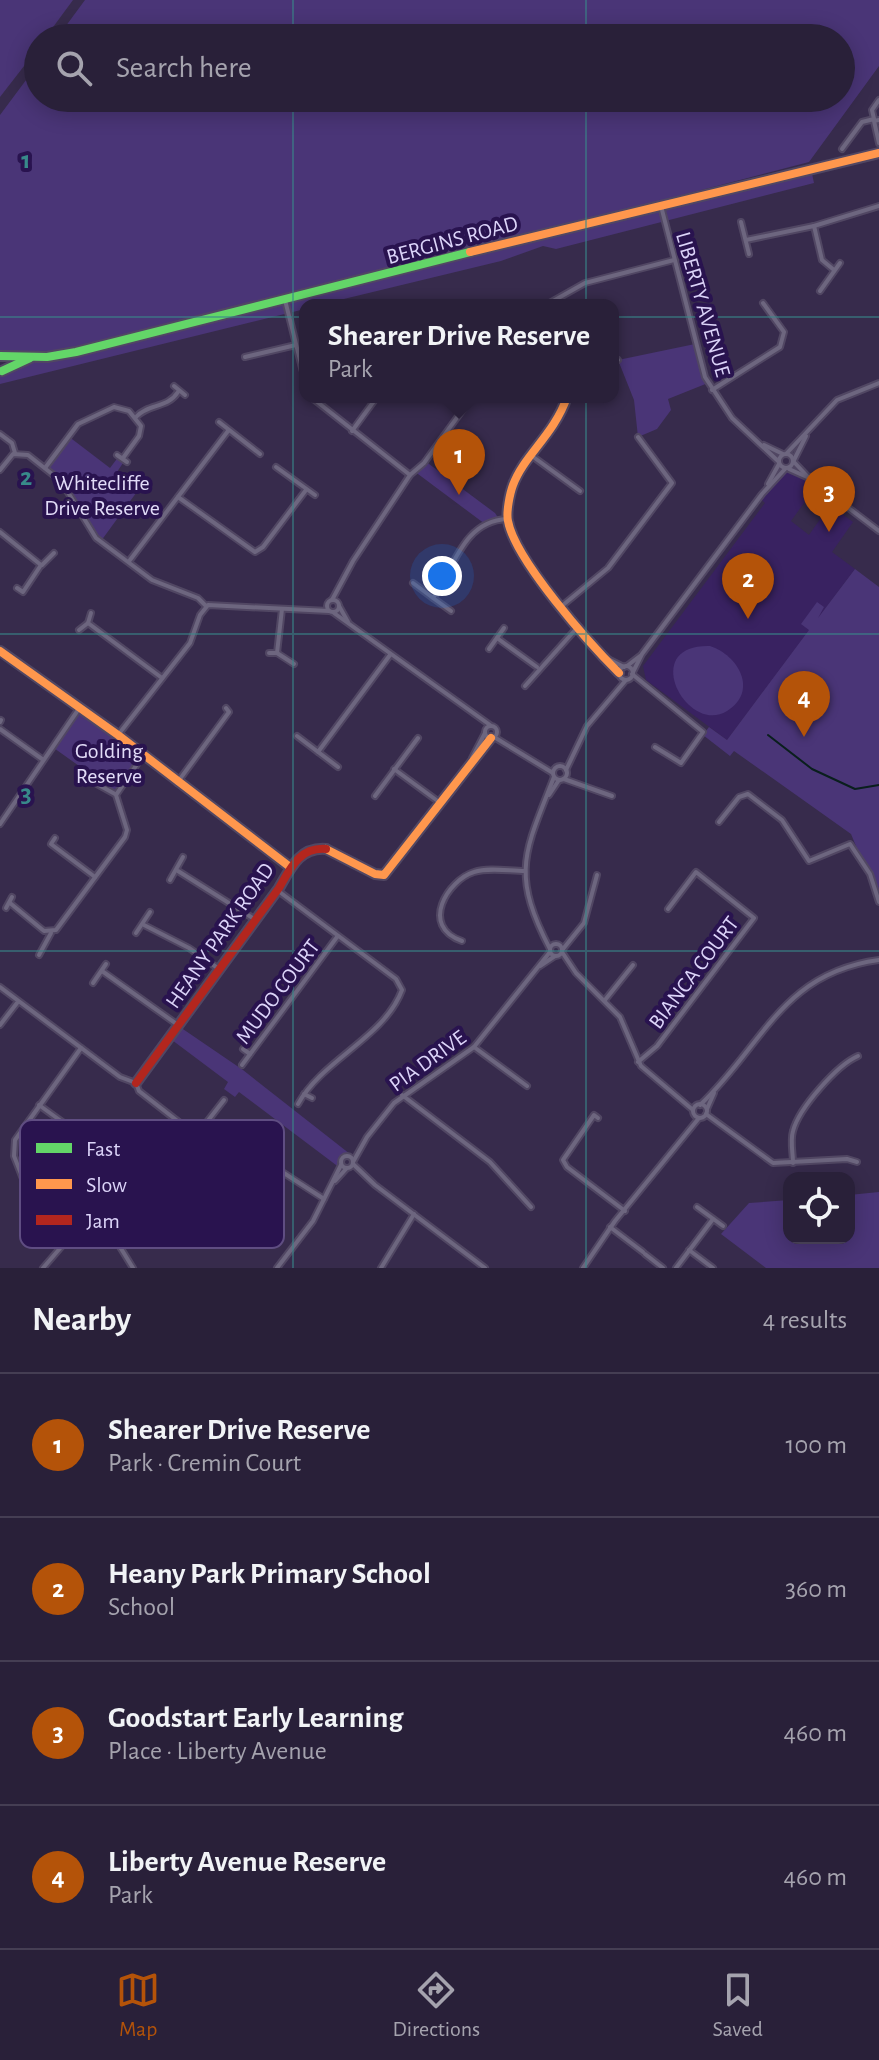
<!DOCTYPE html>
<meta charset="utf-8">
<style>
body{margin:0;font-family:"Alegreya Sans",sans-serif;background:#312841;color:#f1f3f6}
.controls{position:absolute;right:24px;bottom:24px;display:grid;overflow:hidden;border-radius:16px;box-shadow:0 4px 20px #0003}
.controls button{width:72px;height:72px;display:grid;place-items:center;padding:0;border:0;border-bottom:2px solid #453e53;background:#292039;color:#f1f3f6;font:40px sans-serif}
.you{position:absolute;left:442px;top:576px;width:28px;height:28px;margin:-20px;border:6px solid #fff;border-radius:50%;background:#1a73e8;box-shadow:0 0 0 12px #1a73e833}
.badge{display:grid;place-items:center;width:52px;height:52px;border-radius:50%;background:#b45309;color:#fff;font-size:26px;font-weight:700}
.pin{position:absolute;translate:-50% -66px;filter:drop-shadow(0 2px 4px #0008)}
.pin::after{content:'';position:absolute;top:42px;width:28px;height:24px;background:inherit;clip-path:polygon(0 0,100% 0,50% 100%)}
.popup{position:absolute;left:299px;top:299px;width:320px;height:104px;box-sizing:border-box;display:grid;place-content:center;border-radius:16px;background:#292039;filter:drop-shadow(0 2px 6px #0005);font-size:26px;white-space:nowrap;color:#a5a3ae}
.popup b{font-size:30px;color:#f1f3f6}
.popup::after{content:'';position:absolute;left:50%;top:100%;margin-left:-16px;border:16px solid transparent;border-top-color:#292039}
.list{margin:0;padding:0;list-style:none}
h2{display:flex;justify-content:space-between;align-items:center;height:104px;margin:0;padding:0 32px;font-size:34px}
h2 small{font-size:26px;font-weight:400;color:#a5a3ae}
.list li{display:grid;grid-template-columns:52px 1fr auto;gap:24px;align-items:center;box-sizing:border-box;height:144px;padding:0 32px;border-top:2px solid #453e53}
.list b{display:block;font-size:30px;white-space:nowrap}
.list p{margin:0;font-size:26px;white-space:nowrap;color:#a5a3ae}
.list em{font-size:26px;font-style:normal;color:#a5a3ae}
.icon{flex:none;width:44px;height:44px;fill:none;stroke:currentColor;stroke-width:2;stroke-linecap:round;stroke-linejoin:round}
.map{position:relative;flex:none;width:879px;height:1268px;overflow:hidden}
.search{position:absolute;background:#292039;box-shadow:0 4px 20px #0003;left:24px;right:24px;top:24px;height:88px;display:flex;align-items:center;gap:20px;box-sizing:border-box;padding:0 28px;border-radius:44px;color:#a5a3ae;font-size:30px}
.sheet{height:680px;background:#292039}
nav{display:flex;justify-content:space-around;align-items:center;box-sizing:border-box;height:112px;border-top:2px solid #453e53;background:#292039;font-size:22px;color:#a5a3ae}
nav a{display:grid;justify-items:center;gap:4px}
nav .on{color:#b45309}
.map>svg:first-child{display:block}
.built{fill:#392261}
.green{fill:#4a3577}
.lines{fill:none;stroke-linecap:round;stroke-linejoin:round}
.stream{stroke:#0a1f1d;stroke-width:2}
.street-casing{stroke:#514763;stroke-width:8}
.fast-casing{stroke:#514763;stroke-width:12}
.slow-casing{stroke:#514763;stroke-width:12}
.jam-casing{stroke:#514763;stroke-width:12}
.street{stroke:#6d667f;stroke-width:4}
.fast{stroke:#63d668;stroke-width:8}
.slow{stroke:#ff974d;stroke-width:8}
.jam{stroke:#b3261e;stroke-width:8}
.grid{fill:none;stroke:#38898a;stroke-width:2;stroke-opacity:0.55}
.labels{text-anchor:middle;stroke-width:8;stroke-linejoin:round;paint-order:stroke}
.street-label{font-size:22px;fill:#dcd4f9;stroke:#29134f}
.park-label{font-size:22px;fill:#e2dcf8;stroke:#29134f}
.key{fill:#29134f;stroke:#5f4d82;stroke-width:2}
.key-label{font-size:22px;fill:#dcd4f9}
.grid-label{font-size:26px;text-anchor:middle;font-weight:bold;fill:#38898a;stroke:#29134f;stroke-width:8;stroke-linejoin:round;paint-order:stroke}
</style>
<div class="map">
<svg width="879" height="1268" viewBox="0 0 879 1268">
<rect width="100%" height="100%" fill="#372b4c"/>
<path class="built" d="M785,469l32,16 -26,36 18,14 21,-30 23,17 -21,30 23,17 -128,171 -81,-60 -3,-14 122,-163 -6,-6z"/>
<g class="green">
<path d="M0,0h73l-28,38h-7v10l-38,49z"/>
<path d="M85,0h794v66l-70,96 -376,98 -374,91h-59v-236l38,-51v34h803v-60h-784z"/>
<path d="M811,169l3,14 -258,66 -13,-3 -42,15 -182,44h-14v4l-305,75v-11l10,-7z"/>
<path d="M695,344l13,39 -40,16 3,11 -14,19 -19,8 -4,-37 -16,-40z"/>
<path d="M68,436l42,32 9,-12 6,4 -8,12 22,17 -38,52c-23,-25 -28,-51 -56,-73z"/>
<path d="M425,461l70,52 4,6 -14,5 -71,-53z"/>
<path d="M855,569l24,18v315l-28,-68 -117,-83 -4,5 -27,-21 6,-8 18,13 82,-110 -8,-6 16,-22 7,5 -6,11z"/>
<path d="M710,646c28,9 49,45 17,65 -40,25 -89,-67 -17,-65z"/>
<path d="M78,710l40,25 24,22 -26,38 -10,-3 -20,-14 3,-5 -38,-27z"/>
<path d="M177,1025l66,45 107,84 -8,5 -2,9 -101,-76 -4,5 -11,-8 4,-7 -60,-45z"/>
<path d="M879,1192v76h-113l-45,-34 28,-31 40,-3v38h60v-43z"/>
</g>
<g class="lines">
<path class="stream" d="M768,735l44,34 43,20 24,-4"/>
<defs>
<g id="street">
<path d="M874,119l-2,-9 7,-10"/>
<path d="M879,120l-5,1 5,22"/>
<path d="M842,149l20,-27 12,-3"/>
<path d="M661,206l44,171 27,41 46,43"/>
<path d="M741,222l8,32"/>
<path d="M814,226l8,34 12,10"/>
<path d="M746,240l68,-14 65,-20"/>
<path d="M820,291l20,-28"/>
<path d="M285,300l20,80"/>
<path d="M546,305l39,-22 89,-23"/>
<path d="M245,357l51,-12"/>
<path d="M613,363l5,-3"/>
<path d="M174,386l11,9"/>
<path d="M712,390l68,-43 4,-15 -21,-29"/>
<path d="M311,397l99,78"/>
<path d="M136,417c13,-14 31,-8 42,-25"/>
<path d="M219,422l41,32"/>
<path d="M352,431l25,-34"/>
<path d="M0,434l12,9 3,10"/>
<path d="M764,445l19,9"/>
<circle cx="786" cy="461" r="7"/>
<path d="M786,454l51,-54 42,-17"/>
<path d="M117,455l10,7"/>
<path d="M532,456l48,35"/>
<path d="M794,460l12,-24"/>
<path d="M793,461l16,17 70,53"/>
<path d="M276,467l39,28"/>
<path d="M45,468l33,-44 36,-17 15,4 12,15 -2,10 -16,22"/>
<path d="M789,469l18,8"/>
<path d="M0,470l13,-16 15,1 33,26 35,57 56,42 46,18 8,8"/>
<path d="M768,484l11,-20"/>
<path d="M178,497l77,55 8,-5 43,-57"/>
<path d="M0,532l41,33 -18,27 -6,-4"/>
<path d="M130,560l98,-129"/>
<path d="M42,565l12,-12"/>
<path d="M413,583l20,15"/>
<circle cx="333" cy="606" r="6"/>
<path d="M332,600l21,-39 57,-86 14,-12 48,-66"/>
<path d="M563,605l45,-37 64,-85 -34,-46"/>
<path d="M339,606l9,16"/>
<path d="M451,611l-18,-13c21,-30 30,-77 74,-79"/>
<path d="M334,613l156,112"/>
<path d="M88,623l74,55"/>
<path d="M79,630l9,-7 3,-10"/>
<path d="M497,638l40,29"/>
<path d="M489,649l15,-21"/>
<path d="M269,653h8l17,11"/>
<path d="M277,653l5,-44"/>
<path d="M608,659l16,8"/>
<path d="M627,666l13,-10"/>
<circle cx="626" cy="673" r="7"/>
<path d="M633,672l9,-18 120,-160 23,-25"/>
<path d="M632,674l71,58 -22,31 -26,-16"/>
<path d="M525,686l51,-57"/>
<path d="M0,722l1,-2"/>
<circle cx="491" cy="732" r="6"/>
<path d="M0,729l42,30"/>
<path d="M118,735l72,-92 10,-28 8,-10 121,6"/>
<path d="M297,736l41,31"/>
<path d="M494,737l59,36"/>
<path d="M318,752l72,-97"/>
<path d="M472,758l13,-25"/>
<circle cx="560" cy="773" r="7"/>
<path d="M394,769l45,33"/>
<path d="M566,770l21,-44 39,-46"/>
<path d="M86,778l29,16"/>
<path d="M564,779l48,17"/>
<path d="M177,783l52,-71 -3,-4"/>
<path d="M549,795l10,-15"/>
<path d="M375,796l43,-58"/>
<path d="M719,822l20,-25 9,-3 34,26 27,41 41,-17 20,30 9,28"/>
<path d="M0,824l78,-114"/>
<path d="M55,838l-4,6 44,33"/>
<path d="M178,871l78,49"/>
<path d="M170,880l13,-23"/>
<path d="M277,890l119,89 6,11c-18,48 -79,69 -104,114"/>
<path d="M10,903l34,28 12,-1 69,-93 2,-7 -11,-35 26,-38"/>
<path d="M6,908l6,-11"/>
<path d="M144,925l45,23 30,21"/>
<path d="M136,933l14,-21"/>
<path d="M462,941c-43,-15 -14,-61 12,-69 15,-5 35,-1 51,-1"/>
<circle cx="556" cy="950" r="6"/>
<path d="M550,949c-40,-77 -25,-97 4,-172"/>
<path d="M563,949l21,-26 13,-48"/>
<path d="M562,952l14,21 44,44 21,49 52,44"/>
<path d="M39,955l12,-22"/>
<path d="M540,966l15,-10"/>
<path d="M102,971l76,54"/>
<path d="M93,983l13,-19"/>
<path d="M0,987l120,90 16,6 3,8 54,42 -2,9 -39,50 -43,29v8l24,39"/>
<path d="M605,1000l28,-35"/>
<path d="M0,1025l17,-22"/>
<path d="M474,1047l53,39"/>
<path d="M243,1049l7,5"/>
<path d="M638,1062l19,-16 97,-128 -58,-46 -28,37"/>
<path d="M242,1065l95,-128"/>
<path d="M304,1094l8,4"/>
<path d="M402,1095l88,67 41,45"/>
<circle cx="700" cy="1111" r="7"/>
<path d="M39,1105l33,24"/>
<path d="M700,1105c63,-59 81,-132 179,-145"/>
<path d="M707,1109l7,-16"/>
<path d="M706,1114l67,49 74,-4 10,3"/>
<path d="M598,1118l-4,-3 -31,45 4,7 58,44"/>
<path d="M193,1133l10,-6 21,-27"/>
<path d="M70,1135l5,-11"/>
<path d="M255,1145l12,9 6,12"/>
<circle cx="347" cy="1162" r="6"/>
<path d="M110,1159l42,33"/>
<path d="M353,1162l14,-25 27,-34 80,-56 76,-95"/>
<path d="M793,1163c0,-10 -3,-22 0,-32 6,-23 44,-66 65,-75"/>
<path d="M353,1164l22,21 110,83"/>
<path d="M104,1168l13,-18"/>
<path d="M335,1181l11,-12"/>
<path d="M25,1200l4,-6 -15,-38 1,-16 66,-92"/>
<path d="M697,1207l26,19"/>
<path d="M610,1227l33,25"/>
<path d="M227,1235l-3,-9 49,-60 51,33"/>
<path d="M689,1250l24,18"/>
<path d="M645,1254l18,14"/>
<path d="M43,1268l19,-22 46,-23"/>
<path d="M277,1268l36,-47 28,-56"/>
<path d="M381,1268l33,-54"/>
<path d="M583,1268l32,-47 84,-103"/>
<path d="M676,1268l37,-49"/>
</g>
<g id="fast">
<path d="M0,356l47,1 29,-5 394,-100"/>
<path d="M2,371l28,-13"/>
</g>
<g id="slow">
<path d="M470,252l409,-99"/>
<path d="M567,397c-13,38 -43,58 -54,88 -3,8 -7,27 -5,36 7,39 82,123 111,152"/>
<path d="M0,651l118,84 172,132"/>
<path d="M326,849l49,25 9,1 107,-137"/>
</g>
<path id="jam" d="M136,1083l143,-195c12,-21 21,-41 47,-39"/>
</defs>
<use href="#street" class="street-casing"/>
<use href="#fast" class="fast-casing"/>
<use href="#slow" class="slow-casing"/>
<use href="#jam" class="jam-casing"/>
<use href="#street" class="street"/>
<use href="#fast" class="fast"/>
<use href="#slow" class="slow"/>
<use href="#jam" class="jam"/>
</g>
<path class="grid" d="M293,0v38M586,0v38M293,98v1170M586,98v1170M0,317h879M0,634h879M0,951h879"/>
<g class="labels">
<g class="street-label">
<text transform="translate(452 239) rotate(-15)" y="8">BERGINS ROAD</text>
<text transform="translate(704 304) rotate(74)" y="8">LIBERTY AVENUE</text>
<text transform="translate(219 935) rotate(-55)" y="8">HEANY PARK ROAD</text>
<text transform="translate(693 972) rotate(-53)" y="8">BIANCA COURT</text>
<text transform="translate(277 991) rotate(-53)" y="8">MUDO COURT</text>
<text transform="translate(427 1060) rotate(-36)" y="8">PIA DRIVE</text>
</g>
<g class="park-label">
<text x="102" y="490">Whitecliffe<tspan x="102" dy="25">Drive Reserve</tspan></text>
<text x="109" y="758">Golding<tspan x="109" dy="25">Reserve</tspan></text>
</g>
</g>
<rect x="20" y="1120" width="264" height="128" rx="12" class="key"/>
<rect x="36" y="1143" width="36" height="10" fill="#63d668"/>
<rect x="36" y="1179" width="36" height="10" fill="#ff974d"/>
<rect x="36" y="1215" width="36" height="10" fill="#b3261e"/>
<g class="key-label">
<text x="86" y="1156">Fast</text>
<text x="86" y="1192">Slow</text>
<text x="86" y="1228">Jam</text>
</g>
<g class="grid-label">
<text x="26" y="168">1</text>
<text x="26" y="485">2</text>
<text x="26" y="802">3</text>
</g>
</svg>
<div class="controls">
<button><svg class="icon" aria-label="locate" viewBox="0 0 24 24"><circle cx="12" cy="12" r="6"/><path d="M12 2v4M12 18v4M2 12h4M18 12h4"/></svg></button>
</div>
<div class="you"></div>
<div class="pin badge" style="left:459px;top:495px">1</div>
<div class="popup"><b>Shearer Drive Reserve</b>Park</div>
<div class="pin badge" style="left:748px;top:619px">2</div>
<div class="pin badge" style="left:829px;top:532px">3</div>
<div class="pin badge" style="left:804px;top:737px">4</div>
<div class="search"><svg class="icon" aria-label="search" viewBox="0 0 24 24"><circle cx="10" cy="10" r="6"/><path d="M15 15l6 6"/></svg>Search here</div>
</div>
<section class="sheet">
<h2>Nearby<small>4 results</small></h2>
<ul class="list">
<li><span class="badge">1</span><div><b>Shearer Drive Reserve</b><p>Park · Cremin Court</p></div><em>100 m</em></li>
<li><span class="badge">2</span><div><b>Heany Park Primary School</b><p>School</p></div><em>360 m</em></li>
<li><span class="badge">3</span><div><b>Goodstart Early Learning</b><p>Place · Liberty Avenue</p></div><em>460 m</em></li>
<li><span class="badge">4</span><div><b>Liberty Avenue Reserve</b><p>Park</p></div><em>460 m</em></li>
</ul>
</section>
<nav>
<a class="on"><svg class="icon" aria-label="map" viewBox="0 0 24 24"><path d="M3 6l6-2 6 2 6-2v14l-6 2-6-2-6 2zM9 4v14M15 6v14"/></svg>Map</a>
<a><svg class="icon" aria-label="directions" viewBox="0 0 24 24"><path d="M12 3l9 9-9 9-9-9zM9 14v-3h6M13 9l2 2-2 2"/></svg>Directions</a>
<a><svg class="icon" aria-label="saved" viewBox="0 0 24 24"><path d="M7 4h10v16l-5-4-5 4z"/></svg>Saved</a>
</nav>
